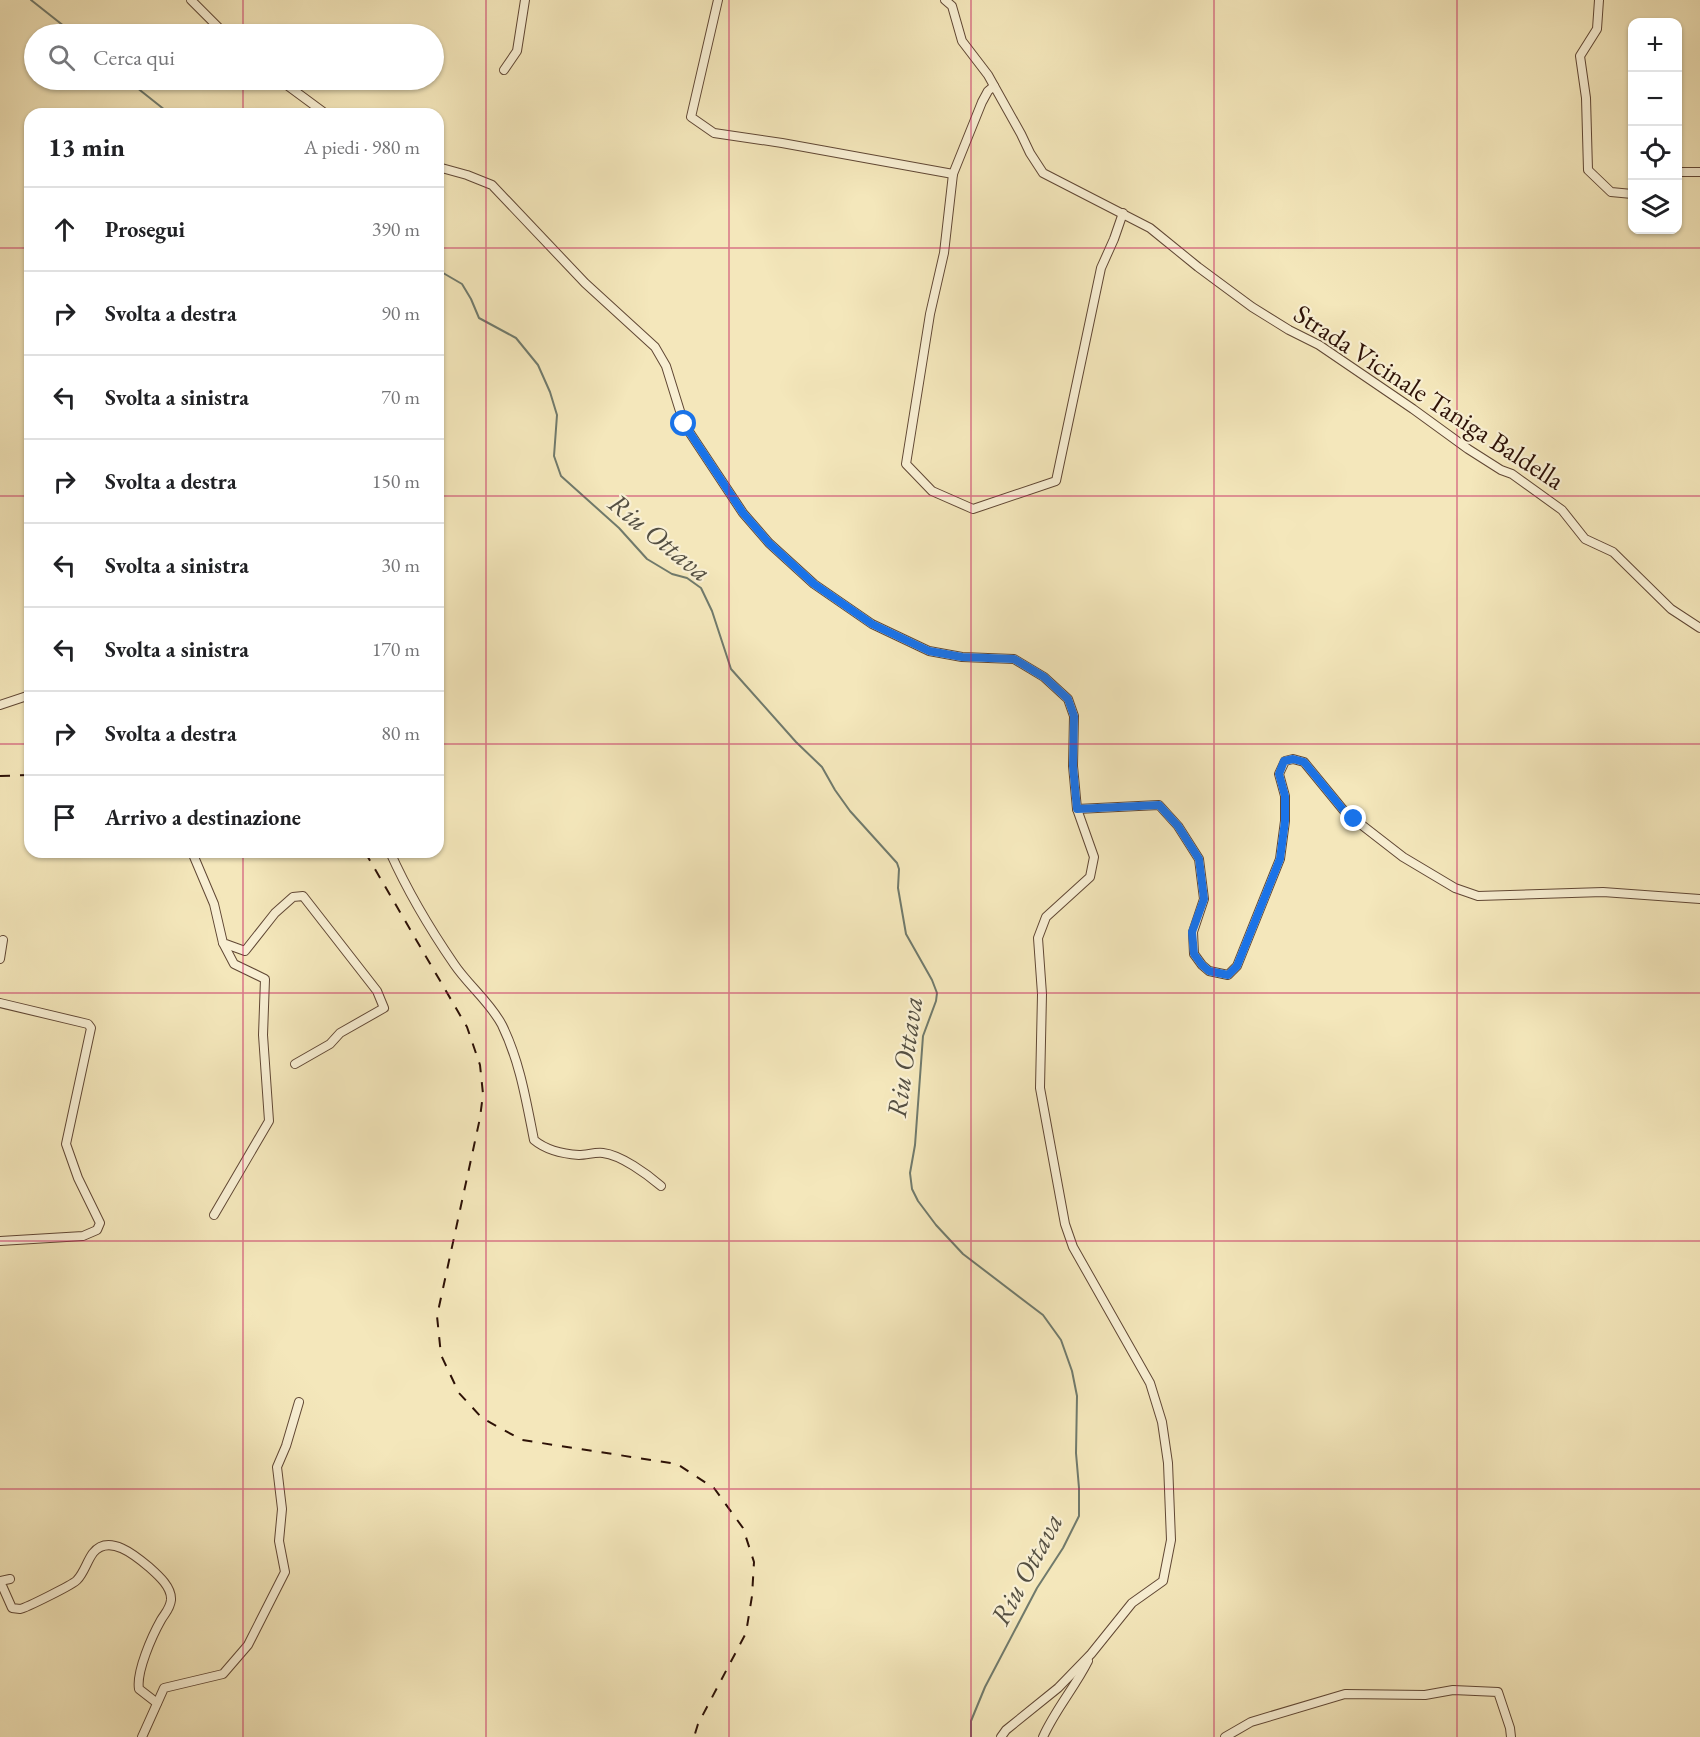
<!DOCTYPE html>
<html lang="it">
<meta charset="utf-8">
<style>
body{margin:0;font-family:"EB Garamond",serif;background:#f6f6f6;color:#202124}
.controls{position:absolute;right:18px;top:18px;display:grid;overflow:hidden;border-radius:12px;box-shadow:0 2px 4px #0004}
.controls button{width:54px;height:54px;display:grid;place-items:center;padding:0;border:0;border-bottom:2px solid #e0e0e0;background:#fff;color:#202124;font:30px sans-serif}
.stop{position:absolute;width:18px;height:18px;margin:-14px;border:4px solid #1a73e8;border-radius:50%;background:#fff}
.stop.end{background:#1a73e8;border-color:#fff;box-shadow:0 2px 6px #0008}
.list{margin:0;padding:0;list-style:none}
h2{display:flex;justify-content:space-between;align-items:center;height:78px;margin:0;padding:0 24px;font-size:26px}
h2 small{font-size:20px;font-weight:400;color:#757577}
.list li{display:grid;grid-template-columns:39px 1fr auto;gap:18px;align-items:center;box-sizing:border-box;height:84px;padding:0 24px;border-top:2px solid #e0e0e0}
.list b{display:block;font-size:22px;white-space:nowrap}
.list em{font-size:20px;font-style:normal;color:#757577}
.icon{flex:none;width:33px;height:33px;fill:none;stroke:currentColor;stroke-width:2;stroke-linecap:round;stroke-linejoin:round}
.map{position:relative;flex:none;width:1700px;height:1737px;overflow:hidden}
.search{position:absolute;background:#fff;box-shadow:0 2px 4px #0004;left:24px;top:24px;width:420px;height:66px;display:flex;align-items:center;gap:15px;box-sizing:border-box;padding:0 21px;border-radius:33px;color:#757577;font-size:22px}
.panel{position:absolute;background:#fff;box-shadow:0 2px 4px #0004;left:24px;top:108px;width:420px;height:750px;border-radius:18px}
.map>svg:first-child{display:block}
.lines{fill:none;stroke-linecap:round;stroke-linejoin:round}
.stream{stroke:#707a6c;stroke-width:2}
.street-casing{stroke:#604734;stroke-width:10}
.street{stroke:#f8efd3;stroke-width:8}
.rail{stroke:#2e1207;stroke-width:2;stroke-dasharray:10 10;stroke-linecap:butt}
.route{stroke:#1a73e8;stroke-width:8}
.grid{fill:none;stroke:#c2185b;stroke-width:1.5;stroke-opacity:0.55}
.labels{text-anchor:middle;stroke-width:4.5;stroke-linejoin:round;paint-order:stroke}
.street-label{font-size:27px;fill:#2e1207;stroke:#f8efd3}
.water-label{font-size:28px;font-style:italic;fill:#544f42;stroke:#f8efd3}
</style>
<div class="map">
<svg width="1700" height="1737" viewBox="0 0 1700 1737">
<rect width="100%" height="100%" fill="#f4e7bb"/>
<filter id="stains"><feTurbulence type="fractalNoise" baseFrequency=".00333" numOctaves="4"/><feColorMatrix values="0 0 0 0 .2 0 0 0 0 .09 0 0 0 0 .02 0 0 0 .5 -.17"/></filter>
<radialGradient id="worn" r=".72"><stop offset=".6" stop-color="#630" stop-opacity="0"/><stop offset="1" stop-color="#630" stop-opacity=".3"/></radialGradient>
<g class="lines">
<g class="stream">
<path d="M31,0l43,34"/>
<path d="M130,80l6,7 34,27"/>
<path d="M438,270l24,14 9,15 8,19 37,20 22,27 12,27 7,23 -3,41 7,20 58,52 28,31 25,15 15,4 14,10 11,23 19,58 65,73 26,25 13,23 15,21 47,52 2,6 -1,19 8,46 26,46 5,13 -1,8 -13,35 -8,109 -5,28 2,16 6,12 18,24 27,29 80,61 18,25 11,31 5,25 -1,57 3,35v28l-16,32 -26,40 -52,99 -14,34v16"/>
</g>
<defs>
<g id="street">
<path d="M191,0l34,34"/>
<path d="M718,0l-27,117 23,16 68,10 171,31"/>
<path d="M945,0l7,6 10,35 26,34 33,59 9,19 13,20 107,55 48,39 54,40 37,23 30,15 94,64 55,40 33,21 11,4 50,36 23,29 28,13 58,57 29,19"/>
<path d="M1599,0l-2,29 -17,27 6,42 2,72 23,22 21,2"/>
<path d="M504,70l13,-19 8,-51"/>
<path d="M280,80l46,34"/>
<path d="M994,86l-6,5 -6,11 -29,72 -9,79 -14,61 -24,150 26,27 41,18 83,-28 45,-213 13,-29 9,-26"/>
<path d="M438,167l29,8 25,10 93,98 70,64 11,19 18,58 59,89 26,30 45,41 58,40 57,27 33,6 52,2 30,18 24,22 6,17 -1,50 4,43 17,48 -4,20 -44,40 -8,21 4,56 -2,94 25,136 8,23 77,136 12,39 6,41 3,77 -8,41 -31,22 -41,51 -33,34 -52,42 -5,7"/>
<path d="M1678,172h22"/>
<path d="M0,705l30,-10"/>
<path d="M1077,809l82,-4 19,21 21,33 5,40 -11,33 1,22 8,11 7,6 19,4 9,-9 43,-107 5,-38v-25l-6,-22 6,-13 8,-2 11,3 41,50 58,45 52,31 23,8 125,-4 97,7"/>
<path d="M192,852l22,52 9,39 22,8 30,-38 18,-16 10,-1 74,95 7,17 -44,25 -10,11 -35,20"/>
<path d="M390,852c17,38 40,77 64,112 14,21 36,38 48,61 18,37 24,75 32,115 12,10 30,14 45,15 8,0 16,-3 24,-2 18,2 44,21 58,33"/>
<path d="M0,959l3,-19"/>
<path d="M0,1003l88,21 3,4 -25,116 12,34 22,45 -3,7 -14,6 -83,5"/>
<path d="M214,1215l55,-94 -6,-86 2,-56 -31,-15 -11,-21"/>
<path d="M10,1579l-10,2 12,27 8,1c6,-1 54,-25 57,-29 7,-7 10,-19 16,-27 16,-20 43,3 56,14 9,8 23,20 22,33 -1,9 -6,13 -10,20 -9,16 -25,52 -22,69l18,14"/>
<path d="M142,1737l22,-49 59,-14 25,-29 37,-73 -6,-31 3,-32 -5,-42 9,-21 13,-44"/>
<path d="M1043,1737c12,-27 32,-50 45,-76"/>
<path d="M1225,1737l26,-15 94,-28 80,1 28,-5 45,2 12,36 1,9"/>
</g>
</defs>
<use href="#street" class="street-casing"/>
<use href="#street" class="street"/>
<g class="rail">
<path d="M0,776l30,-1"/>
<path d="M365,852l102,175 13,38 3,29 -3,24 -43,198 4,39 18,38 23,25 40,22 155,24 37,24 29,40 11,34 -2,34 -6,37 -48,91 -4,13"/>
</g>
</g>
<g class="lines">
<path class="route" d="M684,424l59,89 26,30 45,41 58,40 57,27 33,6 52,2 30,18 24,22 6,17 -1,50 4,43 82,-4 19,21 21,33 5,40 -12,33 2,22 8,11 7,6 19,4 9,-9 43,-107 5,-38v-25l-6,-22 5,-13 9,-2 11,3 41,50 9,7"/>
</g>
<path class="grid" d="M243,0v34M486,0v1737M729,0v1737M971,0v1737M1214,0v1737M1457,0v1737M243,80v34M0,248h30M438,248h1262M0,496h30M438,496h1262M0,744h30M438,744h1262M243,852v885M0,993h1700M0,1241h1700M0,1489h1700"/>
<g class="labels">
<g class="street-label">
<text transform="translate(1429 397) rotate(33)" y="9">Strada Vicinale Taniga Baldella</text>
</g>
<g class="water-label">
<text transform="translate(660 537) rotate(39)" y="10">Riu Ottava</text>
<text transform="translate(904 1057) rotate(-82)" y="10">Riu Ottava</text>
<text transform="translate(1026 1569) rotate(-62)" y="10">Riu Ottava</text>
</g>
</g>
<rect width="100%" height="100%" filter="url(#stains)"/>
<rect width="100%" height="100%" fill="url(#worn)"/>
</svg>
<div class="controls">
<button>+</button>
<button>−</button>
<button><svg class="icon" aria-label="locate" viewBox="0 0 24 24"><circle cx="12" cy="12" r="6"/><path d="M12 2v4M12 18v4M2 12h4M18 12h4"/></svg></button>
<button><svg class="icon" aria-label="layers" viewBox="0 0 24 24"><path d="M12 4l9 5-9 5-9-5zM3 14l9 5 9-5"/></svg></button>
</div>
<div class="stop" style="left:684px;top:424px"></div>
<div class="stop end" style="left:1354px;top:819px"></div>
<div class="search"><svg class="icon" aria-label="search" viewBox="0 0 24 24"><circle cx="10" cy="10" r="6"/><path d="M15 15l6 6"/></svg>Cerca qui</div>
<section class="panel">
<h2>13 min<small>A piedi · 980 m</small></h2>
<ul class="list">
<li><svg class="icon" aria-label="ahead" viewBox="0 0 24 24"><path d="M12 20V5M6 11l6-6 6 6"/></svg><div><b>Prosegui</b></div><em>390 m</em></li>
<li><svg class="icon" aria-label="right" viewBox="0 0 24 24"><path d="M7 20v-9h11M14 6l5 5-5 5"/></svg><div><b>Svolta a destra</b></div><em>90 m</em></li>
<li><svg class="icon" aria-label="left" viewBox="0 0 24 24"><path d="M17 20v-9H6M10 6l-5 5 5 5"/></svg><div><b>Svolta a sinistra</b></div><em>70 m</em></li>
<li><svg class="icon" aria-label="right" viewBox="0 0 24 24"><path d="M7 20v-9h11M14 6l5 5-5 5"/></svg><div><b>Svolta a destra</b></div><em>150 m</em></li>
<li><svg class="icon" aria-label="left" viewBox="0 0 24 24"><path d="M17 20v-9H6M10 6l-5 5 5 5"/></svg><div><b>Svolta a sinistra</b></div><em>30 m</em></li>
<li><svg class="icon" aria-label="left" viewBox="0 0 24 24"><path d="M17 20v-9H6M10 6l-5 5 5 5"/></svg><div><b>Svolta a sinistra</b></div><em>170 m</em></li>
<li><svg class="icon" aria-label="right" viewBox="0 0 24 24"><path d="M7 20v-9h11M14 6l5 5-5 5"/></svg><div><b>Svolta a destra</b></div><em>80 m</em></li>
<li><svg class="icon" aria-label="arrive" viewBox="0 0 24 24"><path d="M6 21V4h12l-3 4 3 4H6"/></svg><div><b>Arrivo a destinazione</b></div></li>
</ul>
</section>
</div>
